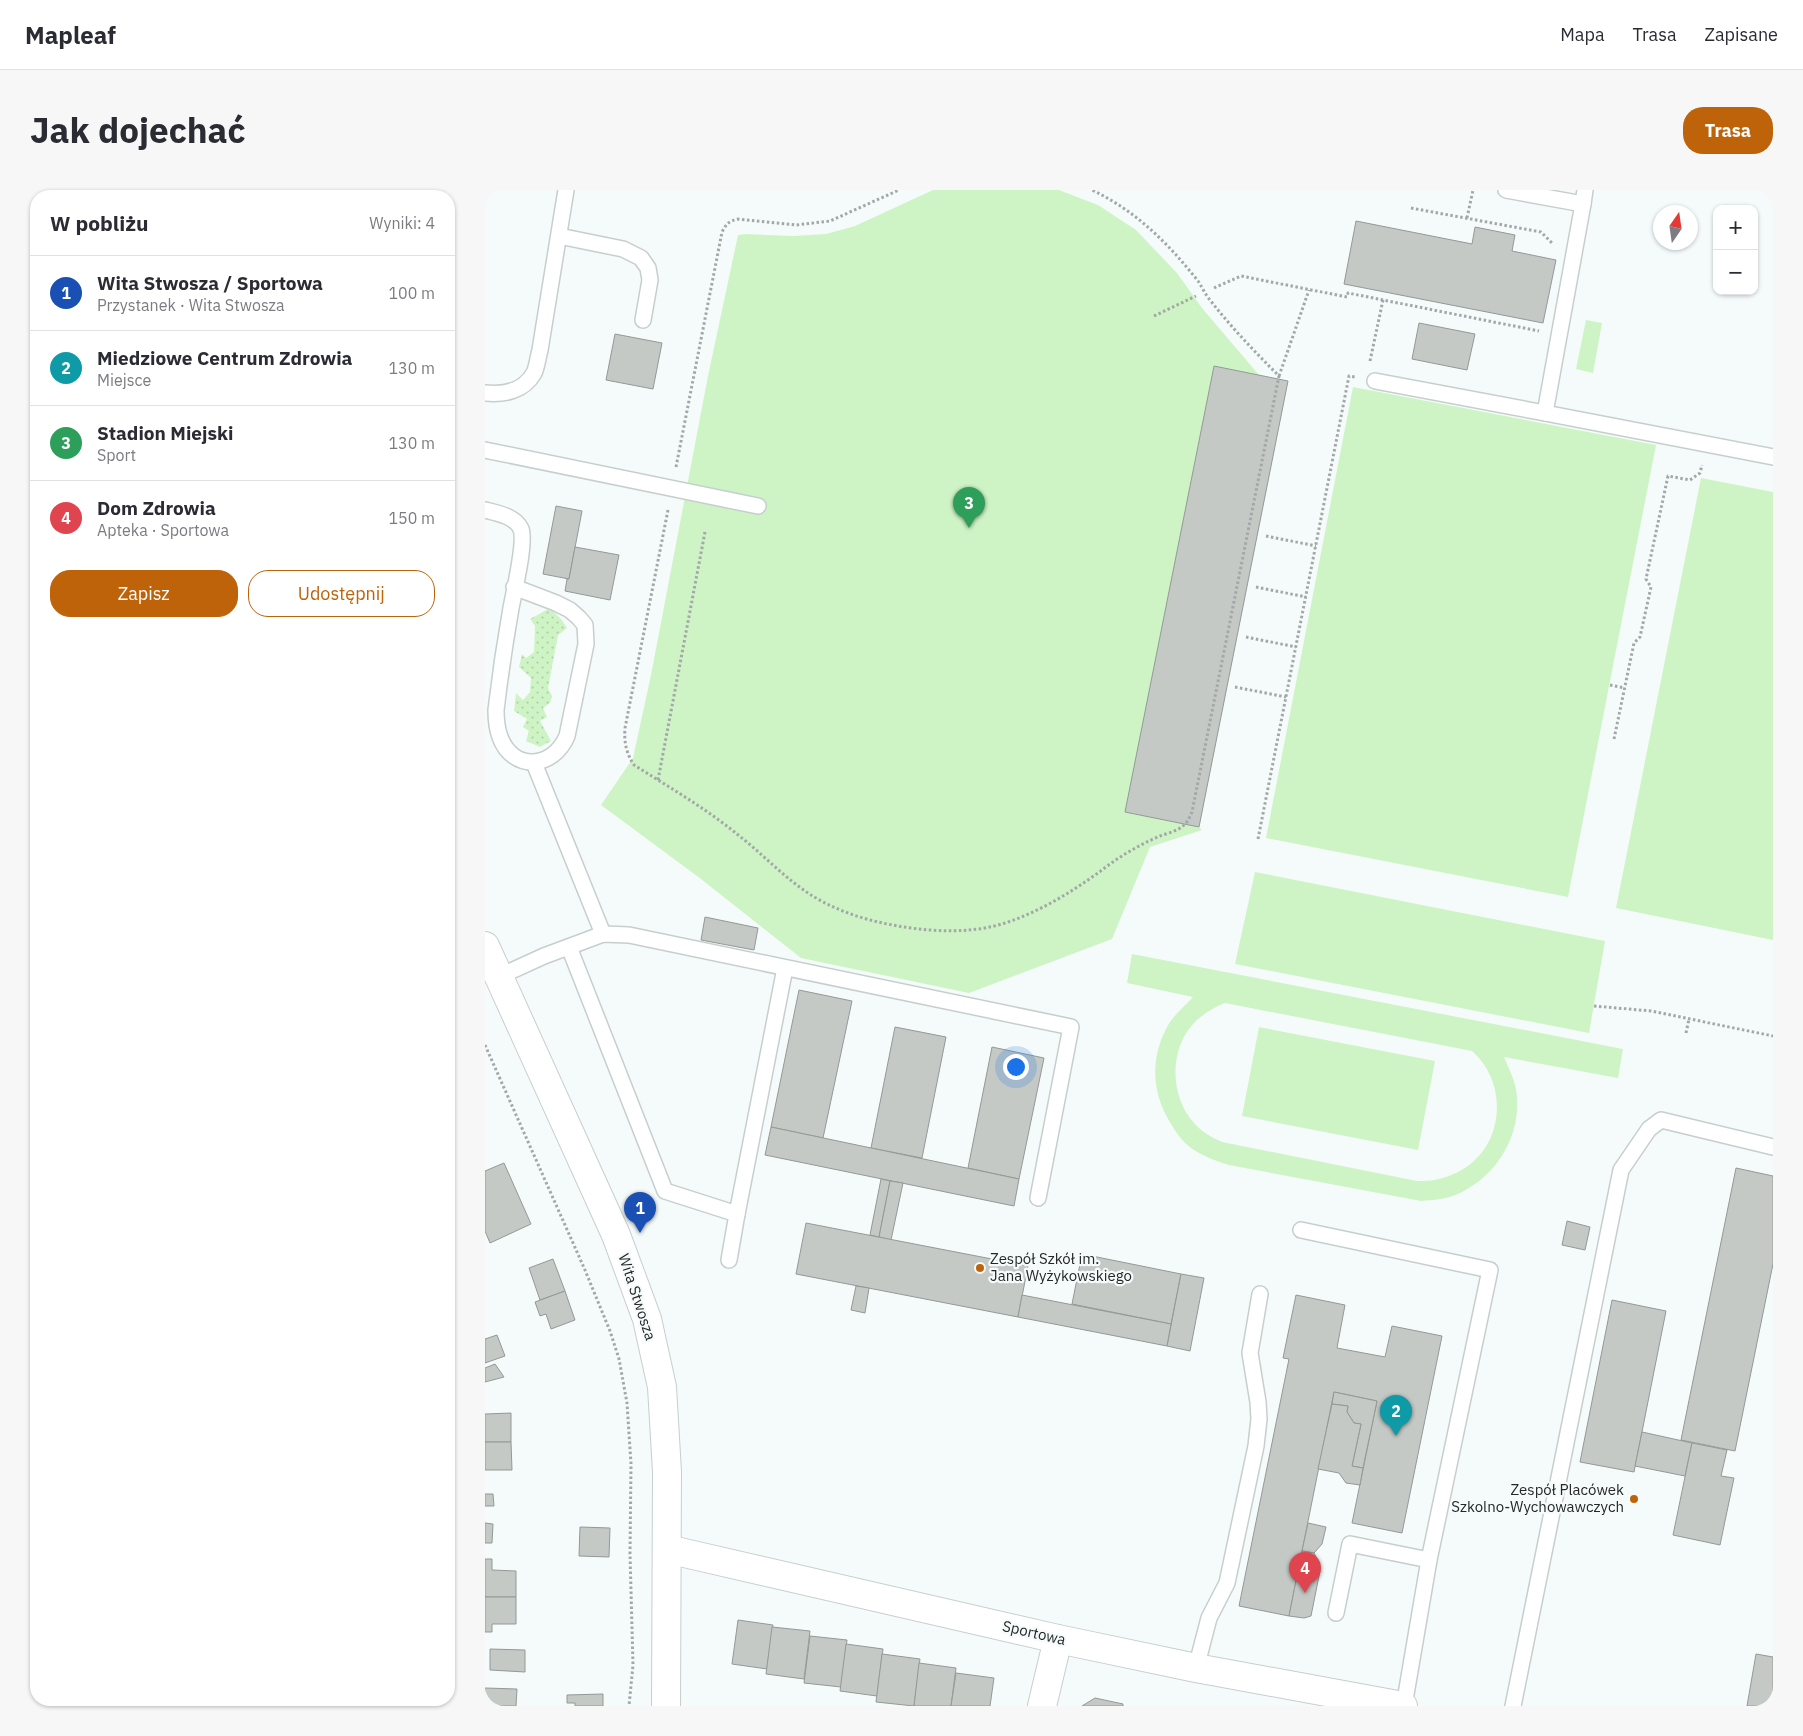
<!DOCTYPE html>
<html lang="pl">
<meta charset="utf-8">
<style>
body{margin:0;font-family:"IBM Plex Sans",sans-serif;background:#f7f7f7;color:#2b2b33}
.controls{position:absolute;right:15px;top:15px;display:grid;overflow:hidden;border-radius:10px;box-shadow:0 1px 4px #0004}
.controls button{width:45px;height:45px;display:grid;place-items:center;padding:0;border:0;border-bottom:1px solid #e1e1e2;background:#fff;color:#2b2b33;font:25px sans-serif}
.compass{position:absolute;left:1168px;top:15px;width:45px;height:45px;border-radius:50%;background:#fff;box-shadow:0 1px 4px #0004;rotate:13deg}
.you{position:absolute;left:530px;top:876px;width:18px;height:18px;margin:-12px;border:4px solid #fff;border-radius:50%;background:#1a73e8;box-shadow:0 0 0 8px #1a73e833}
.badge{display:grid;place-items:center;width:32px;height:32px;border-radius:50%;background:#be6309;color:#fff;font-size:16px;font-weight:700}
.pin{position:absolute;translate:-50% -41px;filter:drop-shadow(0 1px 2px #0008)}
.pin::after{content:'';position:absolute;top:26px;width:18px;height:15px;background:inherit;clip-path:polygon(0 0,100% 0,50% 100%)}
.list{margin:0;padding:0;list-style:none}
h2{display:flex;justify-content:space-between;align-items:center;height:65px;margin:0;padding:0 20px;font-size:21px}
h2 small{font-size:16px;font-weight:400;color:#7c7c81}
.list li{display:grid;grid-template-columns:32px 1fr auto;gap:15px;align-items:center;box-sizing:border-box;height:75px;padding:0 20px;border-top:1px solid #e1e1e2}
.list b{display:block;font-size:19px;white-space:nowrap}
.list p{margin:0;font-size:16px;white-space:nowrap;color:#7c7c81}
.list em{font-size:16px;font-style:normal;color:#7c7c81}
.actions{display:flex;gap:10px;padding:15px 20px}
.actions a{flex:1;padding:11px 0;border:1px solid #be6309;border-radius:20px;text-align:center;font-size:18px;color:#be6309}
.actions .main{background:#be6309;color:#fff}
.map{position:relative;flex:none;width:1288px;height:1516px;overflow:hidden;border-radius:20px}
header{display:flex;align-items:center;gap:30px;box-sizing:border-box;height:70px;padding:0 25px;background:#fff;border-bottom:1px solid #e1e1e2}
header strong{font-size:24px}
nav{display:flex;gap:28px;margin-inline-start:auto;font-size:18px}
.intro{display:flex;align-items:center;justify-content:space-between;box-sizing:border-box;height:120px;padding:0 30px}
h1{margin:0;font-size:35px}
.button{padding:12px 22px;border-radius:20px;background:#be6309;color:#fff;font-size:18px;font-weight:700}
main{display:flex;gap:30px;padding:0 30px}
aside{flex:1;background:#fff;border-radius:20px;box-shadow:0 1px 4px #0004}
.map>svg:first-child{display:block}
.grass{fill:url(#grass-dots)}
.park{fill:#cef4c5;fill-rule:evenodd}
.building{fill:#c4c9c6;stroke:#949997}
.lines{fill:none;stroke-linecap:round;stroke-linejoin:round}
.service-casing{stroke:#c7cece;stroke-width:18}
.minor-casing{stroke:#c7cece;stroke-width:30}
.tertiary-casing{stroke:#c7cece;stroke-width:30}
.path{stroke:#a3a7a7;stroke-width:3;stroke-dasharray:2.5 2.5;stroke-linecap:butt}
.service{stroke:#fff;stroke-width:15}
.minor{stroke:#fff;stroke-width:28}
.tertiary{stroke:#fff;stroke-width:28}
.poi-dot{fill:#be6309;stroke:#f5fbfb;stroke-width:2}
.labels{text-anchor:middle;stroke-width:4.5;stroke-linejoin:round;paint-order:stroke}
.poi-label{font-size:15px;fill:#252727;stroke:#f5fbfb;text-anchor:start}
.street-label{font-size:15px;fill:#252727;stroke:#f5fbfb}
</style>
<header>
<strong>Mapleaf</strong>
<nav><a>Mapa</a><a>Trasa</a><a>Zapisane</a></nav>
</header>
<div class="intro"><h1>Jak dojechać</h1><a class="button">Trasa</a></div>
<main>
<aside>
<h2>W pobliżu<small>Wyniki: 4</small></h2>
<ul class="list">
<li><span class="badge" style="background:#1a4fb4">1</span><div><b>Wita Stwosza / Sportowa</b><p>Przystanek · Wita Stwosza</p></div><em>100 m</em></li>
<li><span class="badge" style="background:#0f9aa8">2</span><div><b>Miedziowe Centrum Zdrowia</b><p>Miejsce</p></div><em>130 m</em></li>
<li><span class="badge" style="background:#2e9e5b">3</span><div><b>Stadion Miejski</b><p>Sport</p></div><em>130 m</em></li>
<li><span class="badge" style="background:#e0444e">4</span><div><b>Dom Zdrowia</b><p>Apteka · Sportowa</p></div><em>150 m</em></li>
</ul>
<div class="actions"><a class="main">Zapisz</a><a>Udostępnij</a></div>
</aside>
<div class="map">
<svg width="1288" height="1516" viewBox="0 0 1288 1516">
<defs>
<pattern id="grass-dots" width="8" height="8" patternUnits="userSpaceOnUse" patternTransform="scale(1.25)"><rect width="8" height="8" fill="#cef4c5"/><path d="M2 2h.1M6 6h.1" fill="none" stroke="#b1d1a9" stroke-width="1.8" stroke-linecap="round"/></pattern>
</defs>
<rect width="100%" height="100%" fill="#f5fbfb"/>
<path class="grass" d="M65,418l11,11 6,9 -9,7 -10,53 4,8 -2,7 -7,5 4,9 -7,4 11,20 -11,6 -14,-6 3,-10 -6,-4 4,-8 -13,-8 2,-18 7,7 7,-8 1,-14 -12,-11 3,-13 4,4 8,-6 1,-26 -5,-7z"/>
<g class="park">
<path d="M448,0h126l39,15 38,25 41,43 25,35 57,67 29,6 -89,446 3,3 -52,17 -38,92 -143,54 -168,-35 -100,-79 -100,-74 32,-47 18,-83 57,-299 30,-141 8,-1 48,2 32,-2 29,-8z"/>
<path d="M1101,130l16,3 -9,50 -17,-4z"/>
<path d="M868,197l303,58 -88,452 -302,-59z"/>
<path d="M1216,288l72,14v448l-157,-32z"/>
<path d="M770,682l350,69 -16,92 -354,-69z"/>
<path d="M647,764l491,95 -5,29 -114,-21c4,10 10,21 12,32 7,42 -16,84 -54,103 -13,7 -27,8 -41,9l-192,-36c-13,-4 -24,-8 -35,-15 -10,-6 -17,-16 -23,-26 -19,-30 -21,-64 -5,-95 6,-13 18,-22 27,-32l-66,-14zM740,813l247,48c40,35 31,105 -21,124 -11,5 -22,6 -34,6l-195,-39c-11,-5 -20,-10 -28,-19 -24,-26 -25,-73 -1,-99 9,-10 20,-16 32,-21z"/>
<path d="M774,837l176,34 -17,89 -176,-34z"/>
</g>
<g class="building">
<path d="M871,31l116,23 3,-17 40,8 -3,16 44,9 -13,63 -199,-39z"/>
<path d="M934,133l56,11 -8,36 -55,-11z"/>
<path d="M130,144l47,9 -9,46 -47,-9z"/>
<path d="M729,176l74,15 -89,446 -74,-15z"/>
<path d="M71,316l26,5 -13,68 -26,-5z"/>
<path d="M90,357l44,8 -9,45 -45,-9 2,-12h2z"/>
<path d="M220,727l53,11 -4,22 -53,-10z"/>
<path d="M314,800l53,11 -29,137 -52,-11z"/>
<path d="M410,837l51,10 -24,121 -51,-10z"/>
<path d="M507,857l52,11 -25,121 -51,-11z"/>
<path d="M286,937l248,52 -5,27 -249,-51z"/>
<path d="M19,973l27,61 -41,19 -5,-12v-60z"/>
<path d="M1251,978l37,8v88l-38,187 -54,-11z"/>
<path d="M396,989l9,2 -11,56 -9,-2z"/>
<path d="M405,991l13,2 -12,57 -12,-3z"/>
<path d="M1082,1031l23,6 -5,23 -23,-5z"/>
<path d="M321,1033l222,43 -10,51 -222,-43z"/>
<path d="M597,1064l99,20 -10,50 -99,-20z"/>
<path d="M68,1069l12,32 -25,9 -11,-32z"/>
<path d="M696,1084l23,4 -14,73 -23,-5z"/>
<path d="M371,1096l13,2 -4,25 -14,-3z"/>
<path d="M80,1101l10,29 -24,9 -5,-15 -6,2 -5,-14z"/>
<path d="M537,1105l149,29 -4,22 -149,-29z"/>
<path d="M811,1105l49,10 -8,43 48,9 7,-31 50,10 -40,197 -50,-10 25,-122 -43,-9 -45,224 -50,-10 50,-247 -6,-1z"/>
<path d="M1127,1110l54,11 -32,161 -54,-10z"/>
<path d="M12,1145l8,21 -20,7v-24z"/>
<path d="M10,1174l9,13 -19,5v-14z"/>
<path d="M849,1202l43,9 -14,67 -11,-2 9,-42 -7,-1 -7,-11 1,-6 -16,-2z"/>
<path d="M847,1214l16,2 -1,6 7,11 7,1 -9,42 11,2 -3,17 -14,-2 -7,-10 -21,-4z"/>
<path d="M26,1223v29h-26v-28z"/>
<path d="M1157,1242l50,11 -7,33 -50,-10z"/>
<path d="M0,1252h26l1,28h-27z"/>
<path d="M1207,1253l35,7 -6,26 13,2 -14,67 -47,-10z"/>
<path d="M0,1304h8l1,12h-9z"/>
<path d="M0,1333l8,1 -1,19h-7z"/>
<path d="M823,1333l18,4 -4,17 -8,9 -12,-2z"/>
<path d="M95,1337l30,1 -1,29 -30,-1z"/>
<path d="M817,1361l12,2 3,6 -2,6 5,6 -9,45 -7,2 -15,-2z"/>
<path d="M0,1369h7v11l24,1v26h-31z"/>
<path d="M0,1407h31v27h-24v8h-7z"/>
<path d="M253,1430l35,5 -6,44 -35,-5z"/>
<path d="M287,1437l38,4 -6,48 -38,-5z"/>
<path d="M325,1446l37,4 -6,47 -37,-4z"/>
<path d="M361,1454l37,5 -6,47 -37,-5z"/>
<path d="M5,1459l35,1v22l-35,-2z"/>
<path d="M397,1464l38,5 -6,47 -38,-4z"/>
<path d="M1271,1464l17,3v49h-26z"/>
<path d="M434,1473l37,5 -5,38h-37z"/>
<path d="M471,1483l38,5 -4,28h-39z"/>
<path d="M0,1498l32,1 -1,17h-31z"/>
<path d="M118,1504v12h-28v-3h-8v-8z"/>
<path d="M610,1508l28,6v2h-41z"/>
</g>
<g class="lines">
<defs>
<g id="service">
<path d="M1021,0l77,14 2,-14"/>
<path d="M1098,14l-38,209 228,44"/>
<path d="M74,46l64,13 18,9 7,10 2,12 -7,40"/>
<path d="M890,191l170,32"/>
<path d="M0,203c19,2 39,-2 49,-20 3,-6 4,-16 6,-23l26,-160"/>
<path d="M0,260l273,56"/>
<path d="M0,320c12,3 30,6 36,19 5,13 -7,63 -10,79 -6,34 -11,68 -15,102 0,10 1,19 4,27 13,35 53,32 67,-1l19,-92 -1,-19 -6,-7 -9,-8 -14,-7 -42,-16"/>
<path d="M49,573l69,171"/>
<path d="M84,757l96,244 72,23 -8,46"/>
<path d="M13,787l46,-21 59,-22 26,1 442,92 -33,171"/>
<path d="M252,1024l48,-246"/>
<path d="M816,1040l189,40 -61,290 -25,146"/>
<path d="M851,1423l14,-69 79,16"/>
<path d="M711,1478l13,-50 18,-35 29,-137 3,-27 -1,-17 -8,-49 10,-59"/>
<path d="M1028,1516l108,-536 28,-41 12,-9 112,27"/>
</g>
<g id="minor">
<path d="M182,1359l391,90 138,29 207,38"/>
<path d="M557,1516l16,-67"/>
</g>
<path id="tertiary" d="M0,756l131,289 31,84 15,68 5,85 -1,234"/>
</defs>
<use href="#service" class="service-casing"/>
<use href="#minor" class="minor-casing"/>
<use href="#tertiary" class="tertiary-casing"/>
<g class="path">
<path d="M926,18l130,24 12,12"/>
<path d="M982,28l6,-28"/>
<path d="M729,98l27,-12 106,21 1,-4 191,38"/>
<path d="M669,126l42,-20"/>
<path d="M885,171l13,-61"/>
<path d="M794,186l30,-86"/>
<path d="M191,277l46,-235c4,-8 7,-11 16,-13l58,6 34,-4 69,-31"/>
<path d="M183,320l-43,218c-1,14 1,25 9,37 35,22 71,43 103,69 27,21 50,47 79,64 26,15 53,23 82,28 23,4 48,6 71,4 47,-3 96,-33 133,-60 18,-14 37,-25 58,-34 8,-3 18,-5 24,-11 4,-3 6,-9 8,-13l87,-436c-24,-24 -48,-49 -69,-76 -5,-6 -8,-13 -12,-19 -30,-38 -62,-70 -106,-91"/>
<path d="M781,346l50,10"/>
<path d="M771,397l50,10"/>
<path d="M761,447l50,10"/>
<path d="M1125,495l15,3"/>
<path d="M750,497l51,10"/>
<path d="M1129,549l20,-96 6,-6 11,-50 -5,-8 22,-103 22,4 10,-7 2,-8"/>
<path d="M173,590l47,-248"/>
<path d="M773,649l91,-463 6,1"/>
<path d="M1109,816l57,5 122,25"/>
<path d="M1201,843l3,-14"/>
<path d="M0,855l100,225 25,61 9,28 8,44 4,61 -1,90 3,111 -4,41"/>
</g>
<use href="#service" class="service"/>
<use href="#minor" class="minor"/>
<use href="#tertiary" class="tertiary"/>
</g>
<g class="poi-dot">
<circle cx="495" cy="1078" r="5"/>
<circle cx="1149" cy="1309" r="5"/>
</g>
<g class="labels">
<g class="poi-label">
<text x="505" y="1074">Zespół Szkół im.<tspan x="505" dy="17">Jana Wyżykowskiego</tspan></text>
<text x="1139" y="1305" text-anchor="end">Zespół Placówek<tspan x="1139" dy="17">Szkolno-Wychowawczych</tspan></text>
</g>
<g class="street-label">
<text transform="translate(152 1107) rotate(72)" y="5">Wita Stwosza</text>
<text transform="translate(549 1443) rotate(13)" y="5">Sportowa</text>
</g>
</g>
</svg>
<div class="controls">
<button>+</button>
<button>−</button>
</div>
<svg class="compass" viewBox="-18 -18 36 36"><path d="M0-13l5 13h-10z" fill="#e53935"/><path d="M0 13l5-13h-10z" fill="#7c7c81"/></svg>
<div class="you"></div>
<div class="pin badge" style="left:155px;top:1043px;background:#1a4fb4">1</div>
<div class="pin badge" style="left:911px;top:1246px;background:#0f9aa8">2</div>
<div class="pin badge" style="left:484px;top:338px;background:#2e9e5b">3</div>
<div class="pin badge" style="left:820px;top:1403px;background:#e0444e">4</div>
</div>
</main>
